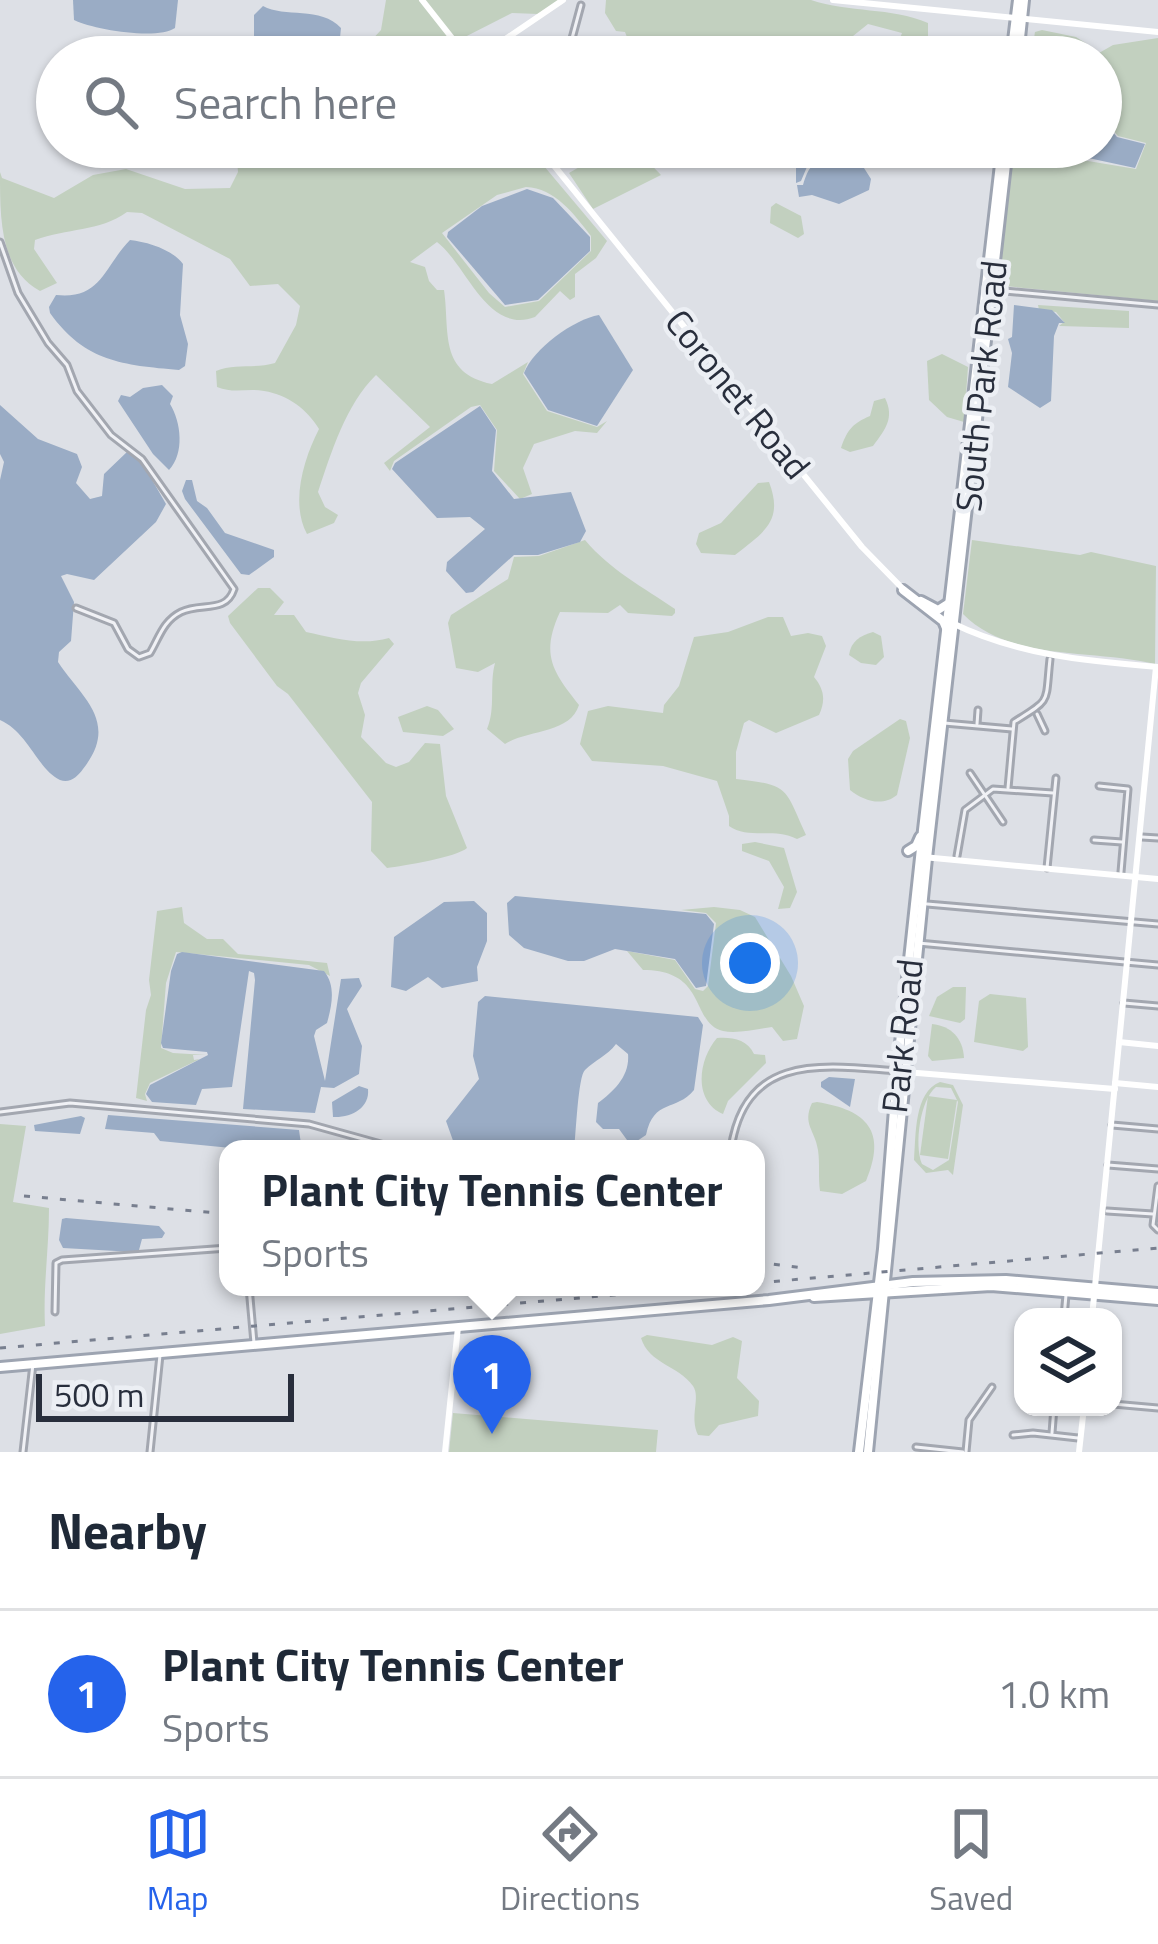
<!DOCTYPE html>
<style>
body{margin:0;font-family:"Titillium Web",sans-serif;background:#f6f6f7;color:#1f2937}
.controls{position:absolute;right:36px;bottom:36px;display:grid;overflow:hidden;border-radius:24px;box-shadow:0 3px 9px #0004}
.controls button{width:108px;height:108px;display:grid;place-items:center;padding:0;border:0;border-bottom:3px solid #e0e1e3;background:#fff;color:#1f2937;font:60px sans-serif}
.scale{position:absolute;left:36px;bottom:30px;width:258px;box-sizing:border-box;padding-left:12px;border:6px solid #282e3c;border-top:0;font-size:33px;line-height:42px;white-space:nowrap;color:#282e3c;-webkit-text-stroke:9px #eceff4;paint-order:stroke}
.you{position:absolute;left:750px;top:963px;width:42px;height:42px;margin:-30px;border:9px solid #fff;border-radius:50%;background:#1a73e8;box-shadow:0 0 0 18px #1a73e833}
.badge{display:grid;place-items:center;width:78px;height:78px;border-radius:50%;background:#2563eb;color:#fff;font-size:39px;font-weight:700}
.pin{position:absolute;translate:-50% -99px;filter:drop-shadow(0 3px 6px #0008)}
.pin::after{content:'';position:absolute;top:63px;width:42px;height:36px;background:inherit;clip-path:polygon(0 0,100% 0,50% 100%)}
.popup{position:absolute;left:219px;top:1140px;width:546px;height:156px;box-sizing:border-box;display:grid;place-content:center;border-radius:24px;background:#fff;filter:drop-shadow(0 3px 9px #0005);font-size:39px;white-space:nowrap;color:#747a83}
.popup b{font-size:45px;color:#1f2937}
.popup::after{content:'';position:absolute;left:50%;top:100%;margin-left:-24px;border:24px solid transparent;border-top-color:#fff}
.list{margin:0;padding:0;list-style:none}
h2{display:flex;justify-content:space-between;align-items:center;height:156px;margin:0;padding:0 48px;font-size:51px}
h2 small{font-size:39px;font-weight:400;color:#747a83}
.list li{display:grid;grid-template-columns:78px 1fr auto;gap:36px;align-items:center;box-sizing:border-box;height:168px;padding:0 48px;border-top:3px solid #e0e1e3}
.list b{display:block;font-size:45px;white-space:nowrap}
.list p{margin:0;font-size:39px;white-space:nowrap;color:#747a83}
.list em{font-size:39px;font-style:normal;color:#747a83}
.icon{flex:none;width:66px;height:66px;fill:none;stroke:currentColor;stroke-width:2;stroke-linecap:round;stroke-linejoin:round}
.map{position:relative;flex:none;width:1158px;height:1452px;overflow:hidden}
.search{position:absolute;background:#fff;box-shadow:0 3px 9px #0004;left:36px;right:36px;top:36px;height:132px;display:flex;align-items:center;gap:30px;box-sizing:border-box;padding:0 42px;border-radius:66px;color:#747a83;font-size:45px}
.sheet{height:324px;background:#fff}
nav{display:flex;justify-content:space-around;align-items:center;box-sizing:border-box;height:168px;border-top:3px solid #e0e1e3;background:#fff;font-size:33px;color:#747a83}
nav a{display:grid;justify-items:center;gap:6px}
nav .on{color:#2563eb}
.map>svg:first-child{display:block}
.green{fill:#c2d0bf;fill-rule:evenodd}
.water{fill:#9aacc5}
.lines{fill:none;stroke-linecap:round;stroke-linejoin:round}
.street-casing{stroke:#a3a7b0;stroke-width:9}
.primary-casing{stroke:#9da4b1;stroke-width:14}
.street{stroke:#f0f1f5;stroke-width:3}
.secondary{stroke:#fff;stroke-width:6}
.primary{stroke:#fff;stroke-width:8}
.rail{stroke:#787f8f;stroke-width:3;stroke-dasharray:6 12;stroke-linecap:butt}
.labels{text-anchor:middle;stroke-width:9;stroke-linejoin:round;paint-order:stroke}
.street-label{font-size:36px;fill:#282e3c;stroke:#eceff4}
</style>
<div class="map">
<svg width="1158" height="1452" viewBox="0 0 1158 1452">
<rect width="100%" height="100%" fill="#dde0e6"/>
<g class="green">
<path d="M386,0h33l35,43 -6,5 7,9h-99l25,-27z"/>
<path d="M424,0h136l-22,14 -26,-1 -55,28z"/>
<path d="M606,0h205c38,13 80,7 117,23v13l-5,6 8,9 -1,6h-37l9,-24 -34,-9 -15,12 -1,18 3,3h-95l-5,-13 -38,-7 -25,20h-99v-4l39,-3 -7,-18 -9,-1 -11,-18z"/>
<path d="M1042,30l34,7 11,7 -20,13h-36l4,-25z"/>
<path d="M1158,38v263l-164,-16 19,-138h63l-2,9 8,4 54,9 10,-26 -28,-7 -17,-20v-59h-9l21,-12z"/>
<path d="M236,147h292l79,94 -11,17 -21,16v23l-5,3 -10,-9 -25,26c-48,18 -68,-52 -98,-75l-27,20 15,5 4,14 8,9h7c6,41 -6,83 48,94l36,-22 -5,12 24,37 50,16 10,-6 -10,12 -22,-2 -41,13 -11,24 9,26 -12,5 -26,-28 3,-41 -17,-25 -9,2 -77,54 -4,10 -6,-8 46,-36 -54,-52c-30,29 -45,78 -58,117l7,15 13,8 -4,8 -27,11c-17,-31 -3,-76 12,-105 -12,-20 -31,-34 -55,-38 -17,-3 -30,3 -47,-4l-1,-16c19,-8 39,-2 59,-8l21,-38 4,-19 -22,-22 -28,2 -20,-27 -88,-46 -15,-1c-28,20 -60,16 -92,28l-1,9 23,34 -17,8c-40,-22 -40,-71 -40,-119l2,6 52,20 39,-23 33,-6 59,20 45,-1 8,-16zM526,187c29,1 48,27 65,49v15l-52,50 -34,6 -16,-14 -47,-60 55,-38z"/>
<path d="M603,147h31l27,28 -68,34 -24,-36 19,-11z"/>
<path d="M776,203l25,13 3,18 -6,4 -28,-15 1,-16z"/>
<path d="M1038,305l91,6v17l-70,-2 5,-4 -8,-10 -17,-2z"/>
<path d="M942,354l26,13 -4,55 -17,-5 -18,-17 -2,-39z"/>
<path d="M885,398c10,20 0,32 -12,48l-23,6 -9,-4c6,-18 12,-25 29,-32l4,-15z"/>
<path d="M769,482c15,39 -5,50 -34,73l-34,-2 -5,-9 3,-11 22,-10 37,-40z"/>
<path d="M585,540c25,30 58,47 90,69v4l-3,3 -44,-3 -8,-8 -12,8 -48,-1c-20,43 -7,60 19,93 -9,29 -50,24 -74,39l-18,-15c9,-21 2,-44 8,-66l-17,9 -22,-4 -8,-45 3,-8 57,-36 6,-22 25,-1z"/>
<path d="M972,540l108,15 11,-3 65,14 -1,98c-60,-15 -145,-2 -192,-50z"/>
<path d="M258,588h12l14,14 -10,13h20l12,17c28,6 55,14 83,6l5,6 -33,39 -3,10 7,22 -4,22 25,26 10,4 13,-5 16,-19 15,1 6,52 21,52c-10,9 -64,18 -80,20l-16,-17 1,-49 -84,-108 -11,-8 -47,-63 -2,-7z"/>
<path d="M768,617h15l8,19 17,-3 14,3 4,10 -12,31c10,12 12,23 5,38l-43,18 -27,-13 -5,3 -8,29v27c54,6 48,8 70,56l-9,4c-23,-12 -49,1 -68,-13v-10l-12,-35 -54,-15 -71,-5 -12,-17 8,-33 20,-5 55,7 1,-8 15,-19 15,-49 34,-5z"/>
<path d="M873,632l8,4 3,21 -8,8 -15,-2 -12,-8c2,-14 11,-19 24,-23z"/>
<path d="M427,706l11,4 16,19 -11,7 -40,-4 -5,-15z"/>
<path d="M900,719l6,2 4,17 -13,57c-15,12 -33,6 -47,-5l-2,-31 5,-8z"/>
<path d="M755,842l29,6 13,44 -7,16 -12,1 6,-22 -15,-26 -27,-10v-7z"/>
<path d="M182,907l2,16 23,16h16l15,15 89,9 3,13 -21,-11 -133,-13 -10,31 -5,65 12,5 33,2h-13l1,5 6,-1 -50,24 -5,11 2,7 -11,-3 10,-88 5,-15 -2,-15 8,-69z"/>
<path d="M714,907l26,3 15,7 36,59 13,30 -7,33 -14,2 -11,-14c-15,2 -35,7 -49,4 -33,-8 -15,-61 -80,-61l-16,-19 48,9 20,29 8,2 5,-5 8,-63 -10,-10 -25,-3z"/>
<path d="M953,987h13l-1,32 -5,4 -31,-7 8,-19z"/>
<path d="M990,994l36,4 2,49 -5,4 -49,-9 5,-41z"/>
<path d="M932,1024c19,2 31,14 32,34l-32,3 -4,-5z"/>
<path d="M717,1038c15,-1 30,1 37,16l11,1 1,8 -38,38 -5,13c-30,-13 -25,-54 -6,-76z"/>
<path d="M940,1082l13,3 10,20 -10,70 -5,-5 -22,3 -12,-13c2,-25 0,-68 26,-78zM936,1087l15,1 7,14 -9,58 -16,10 -11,-6c-8,-19 -2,-64 14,-77z"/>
<path d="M928,1096l29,4 -9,59 -28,-4z"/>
<path d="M817,1102c51,8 70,30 49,79l-24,13 -22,-3c-2,-13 0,-27 -2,-41 -3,-20 -16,-26 -6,-47z"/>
<path d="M0,1124l26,2 -13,76 36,6c0,41 -6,78 -4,118l-45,8z"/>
<path d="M647,1335l65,10 21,-8 9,4 -5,37 22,23 -1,15 -39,9 -10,11 -11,-1c-9,-19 3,-37 -5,-49 -15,-21 -44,-22 -52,-48z"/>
<path d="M453,1413l205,17 -2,22h-207z"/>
</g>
<g class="water">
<path d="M73,0h105l-3,28c-17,12 -81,2 -101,-8z"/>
<path d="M263,6c21,12 58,0 78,22l-3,29h-84v-42z"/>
<path d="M1101,118l16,19 28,7 -10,24 -56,-12v-9h22z"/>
<path d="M810,147h27v9l-28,6 -8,19 -5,2v-27l4,-7z"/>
<path d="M831,161l33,7 7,11 -2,11 -30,14 -27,-9 -13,2 -2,-12h6c6,-19 8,-22 28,-24z"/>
<path d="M527,189l26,9 37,39v14l-52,49 -33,5 -58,-68 1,-5 34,-26z"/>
<path d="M130,240c18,2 43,10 53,24l-3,51 8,29 -3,22 -6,4c-56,-5 -94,-8 -129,-57l-1,-6 7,-12c46,5 48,-29 74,-55z"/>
<path d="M1014,305l38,5 13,13h-6l-5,13 -3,65 -11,7 -32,-21 4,-34 -4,-14 4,-2z"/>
<path d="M599,315l34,55 -36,56 -49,-16 -24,-37c9,-24 50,-54 75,-58z"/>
<path d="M162,385l11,11 -3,8c11,18 15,49 -1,66l-16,-16 -35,-53 3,-6 9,2 13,-9z"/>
<path d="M0,405l38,34 39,15 5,13 -6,16 14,16 12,-3 2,-22 24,-23 16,15 22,38 -10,18 -62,58 -27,-6 -6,2 13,26 -3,39 -12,11 -1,10c24,36 62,60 25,107 -5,7 -13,15 -23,11 -22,-10 -32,-48 -60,-60v-240l4,-18 -4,-8z"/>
<path d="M480,406l16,24 -4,41 22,28 57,-7 15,39 -6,11 -42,13h-24l-41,37 -7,1 -20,-22 1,-9 38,-33 -15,-12 -33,1 -45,-49 3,-6z"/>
<path d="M186,480h6l5,21 10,7 18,25 49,17v7l-25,18 -8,-1 -56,-75 -3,-8z"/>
<path d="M515,896l191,18 8,10 -8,62 -10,2 -21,-29 -60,-10 -31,12h-16l-44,-13 -15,-13 -2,-32z"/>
<path d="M474,901l13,12v28l-10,26 1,14 -36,7 -14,-11 -22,14 -15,-4 3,-50 50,-35z"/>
<path d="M182,952l142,19c12,15 8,34 3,52l-11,7 -2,6 11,45 16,-102 18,-1 3,8 -15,23 15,37 -3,28 -25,14 -13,-1 -6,26 -72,-4 12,-129 -1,-7 -5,-2 -17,116 -30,2 -6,16 -44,-3 -6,-8 4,-9 58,-30 -1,-3 -44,-4 -2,-5 10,-72 6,-17z"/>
<path d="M485,996l213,21 5,8 -9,65c-18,22 -40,8 -48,45l-9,6 -10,-1 -8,-11h-16l-7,-7 2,-19c16,-12 32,-27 30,-49l-12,-10c-9,12 -21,16 -31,26 -7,6 -9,65 -11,79h-118l-10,-28 33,-42 -6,-23 5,-54z"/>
<path d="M829,1077l26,2 -5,28 -29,-20v-5z"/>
<path d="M359,1086l9,3c2,19 -17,29 -35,28l-1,-15z"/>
<path d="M108,1115l191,15 2,14 -60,-3 -10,7 -71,-7 -6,-8 -49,-4z"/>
<path d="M81,1116l4,2 -5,16 -45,-3 -1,-6z"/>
<path d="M66,1218l93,8 6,7 -3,5 -20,1 -3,11 -5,2 -71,-4 -4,-8 3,-21z"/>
</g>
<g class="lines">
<defs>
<g id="street">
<path d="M567,57l14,-52"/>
<path d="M0,242l18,51 30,50 19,22 10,26 34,44 31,24 92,130c-8,25 -33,13 -53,23 -18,9 -22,26 -31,41l-11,4 -11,-8 -14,-26 -38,-15"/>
<path d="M994,290l164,15"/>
<path d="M1037,714l8,17"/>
<path d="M944,723l68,6"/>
<path d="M977,724l1,-14"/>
<path d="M970,773l33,49"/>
<path d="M1099,786l29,3 -7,83"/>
<path d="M1008,788l6,-66c38,-24 31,-17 36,-63"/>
<path d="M1142,837l16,1"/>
<path d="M1094,840l28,2"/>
<path d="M957,856l8,-46 28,-21 60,4"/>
<path d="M1047,868l9,-90"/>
<path d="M927,904l231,20"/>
<path d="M918,943l240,22"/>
<path d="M1124,1003l34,3"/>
<path d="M0,1112l70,-9 239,21 90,25"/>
<path d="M1112,1125l46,4"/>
<path d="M731,1149c14,-96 91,-84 166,-78"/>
<path d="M1108,1165l50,4"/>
<path d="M1158,1186l-5,39 5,5"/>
<path d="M1107,1211l46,3"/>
<path d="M249,1287l5,56"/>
<path d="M55,1312l1,-49 6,-3 166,-12"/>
<path d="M1064,1317l2,-22"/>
<path d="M1113,1404l45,4"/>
<path d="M1052,1433l2,-26"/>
<path d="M1013,1435l20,-2 45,5"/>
<path d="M916,1447l47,5"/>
<path d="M23,1452l10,-88"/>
<path d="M150,1452l10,-97"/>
<path d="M966,1452l3,-32 23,-33"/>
</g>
<g id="primary">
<path d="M1011,57l7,-57"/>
<path d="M1018,57l6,-57"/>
<path d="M903,590l40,31 3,7"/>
<path d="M921,601l17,9 11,-7"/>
<path d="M908,851l8,-5 4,-9"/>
<path d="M814,1297l177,-11 167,14"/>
<path d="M0,1367l769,-67 144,-18 93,-2 152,13"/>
<path d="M859,1452l24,-203 14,-178 26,-241 79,-683"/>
<path d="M868,1452l59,-594 81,-711"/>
</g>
</defs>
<use href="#street" class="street-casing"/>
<use href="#primary" class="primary-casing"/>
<use href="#street" class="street"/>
<g class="secondary">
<path d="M422,0l45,57"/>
<path d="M833,0l325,32"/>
<path d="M479,57l84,-57"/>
<path d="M539,147l323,400 44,45"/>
<path d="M952,623c66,32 133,38 206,44"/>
<path d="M923,857l235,22"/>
<path d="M1119,1042l39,4"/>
<path d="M905,1072l210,17"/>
<path d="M1115,1083l43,4"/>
<path d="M1092,1317l64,-650"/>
<path d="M445,1452l13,-125"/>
<path d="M1079,1452l5,-45"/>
</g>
<use href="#primary" class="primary"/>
<g class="rail">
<path d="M24,1196l204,18"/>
<path d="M756,1262l48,6"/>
<path d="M756,1283l402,-35"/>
<path d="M0,1348l706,-61"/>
</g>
</g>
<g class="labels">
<g class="street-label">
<text transform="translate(981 386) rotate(-84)" y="13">South Park Road</text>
<text transform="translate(738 394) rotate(51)" y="13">Coronet Road</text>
<text transform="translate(902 1036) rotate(-84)" y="13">Park Road</text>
</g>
</g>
</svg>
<div class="controls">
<button><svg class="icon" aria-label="layers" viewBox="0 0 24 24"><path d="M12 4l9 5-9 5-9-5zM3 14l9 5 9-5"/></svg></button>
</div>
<div class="scale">500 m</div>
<div class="you"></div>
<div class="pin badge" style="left:492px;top:1434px">1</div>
<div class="popup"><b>Plant City Tennis Center</b>Sports</div>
<div class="search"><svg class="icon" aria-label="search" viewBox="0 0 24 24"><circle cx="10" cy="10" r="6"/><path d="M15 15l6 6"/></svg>Search here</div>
</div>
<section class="sheet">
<h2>Nearby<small></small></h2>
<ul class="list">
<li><span class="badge">1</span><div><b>Plant City Tennis Center</b><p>Sports</p></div><em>1.0 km</em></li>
</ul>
</section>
<nav>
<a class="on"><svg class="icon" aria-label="map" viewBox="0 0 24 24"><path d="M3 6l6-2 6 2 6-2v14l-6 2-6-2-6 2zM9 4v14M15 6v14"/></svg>Map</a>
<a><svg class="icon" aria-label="directions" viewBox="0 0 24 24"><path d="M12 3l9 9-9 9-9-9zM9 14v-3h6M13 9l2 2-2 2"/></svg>Directions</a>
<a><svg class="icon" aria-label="saved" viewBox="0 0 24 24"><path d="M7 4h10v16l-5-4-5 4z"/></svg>Saved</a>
</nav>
